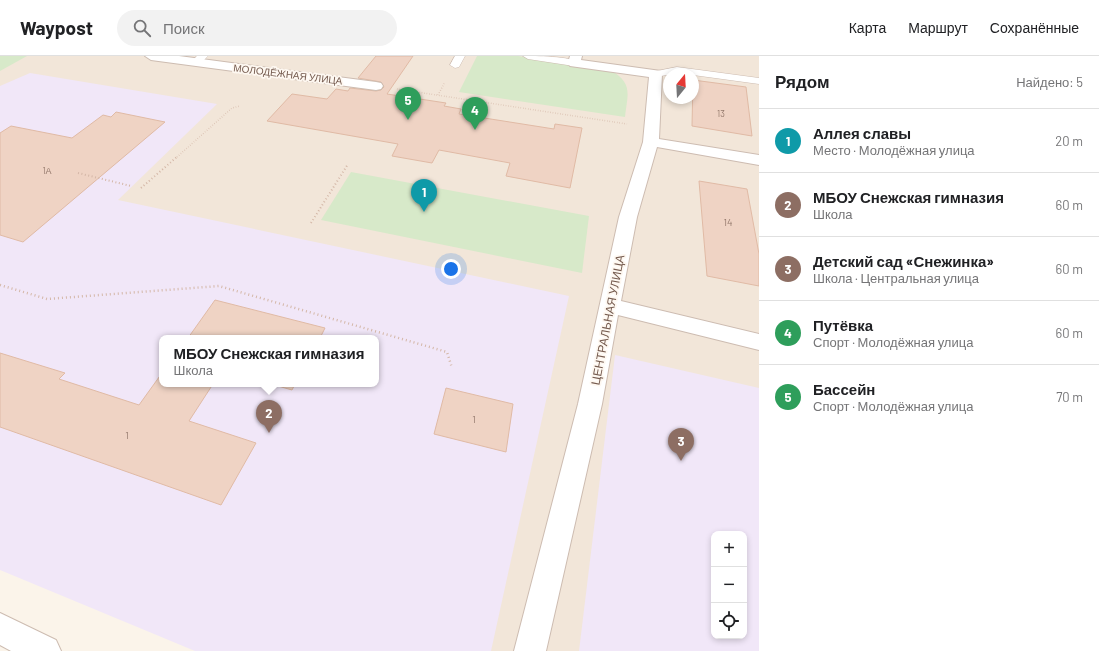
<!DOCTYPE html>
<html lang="ru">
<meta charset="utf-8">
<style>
body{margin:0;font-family:Barlow,sans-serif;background:#f2f2f2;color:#202124}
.controls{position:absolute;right:12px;bottom:12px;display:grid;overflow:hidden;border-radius:8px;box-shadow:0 2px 6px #0003}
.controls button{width:36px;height:36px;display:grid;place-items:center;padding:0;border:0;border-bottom:1px solid #e0e0e0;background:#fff;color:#202124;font:20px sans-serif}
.compass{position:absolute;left:663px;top:12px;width:36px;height:36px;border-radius:50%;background:#fff;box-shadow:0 2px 6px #0003;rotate:18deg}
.you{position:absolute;left:451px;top:213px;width:14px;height:14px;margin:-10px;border:3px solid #fff;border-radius:50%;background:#1a73e8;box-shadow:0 0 0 6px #1a73e833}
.badge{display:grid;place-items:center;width:26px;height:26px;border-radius:50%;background:#111827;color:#fff;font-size:13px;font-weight:700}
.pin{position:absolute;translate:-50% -33px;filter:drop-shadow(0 1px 2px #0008)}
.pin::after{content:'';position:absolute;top:21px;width:14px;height:12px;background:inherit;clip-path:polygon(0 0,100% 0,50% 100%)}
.popup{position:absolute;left:159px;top:279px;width:220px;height:52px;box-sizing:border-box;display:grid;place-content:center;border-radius:8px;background:#fff;filter:drop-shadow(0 1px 3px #0005);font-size:13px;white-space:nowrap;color:#757577}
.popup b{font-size:15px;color:#202124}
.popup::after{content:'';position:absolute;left:50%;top:100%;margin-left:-8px;border:8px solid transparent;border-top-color:#fff}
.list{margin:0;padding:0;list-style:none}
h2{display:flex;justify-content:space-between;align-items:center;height:52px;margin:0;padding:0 16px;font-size:17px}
h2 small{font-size:13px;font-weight:400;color:#757577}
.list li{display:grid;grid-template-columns:26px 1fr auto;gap:12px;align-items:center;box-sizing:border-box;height:64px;padding:0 16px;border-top:1px solid #e0e0e0}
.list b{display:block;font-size:15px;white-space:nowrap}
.list p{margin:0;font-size:13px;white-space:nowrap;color:#757577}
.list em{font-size:13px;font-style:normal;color:#757577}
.icon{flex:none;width:22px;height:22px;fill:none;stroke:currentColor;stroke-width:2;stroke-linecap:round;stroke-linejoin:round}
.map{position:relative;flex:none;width:759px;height:595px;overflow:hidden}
header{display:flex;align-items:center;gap:24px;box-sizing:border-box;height:56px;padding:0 20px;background:#fff;border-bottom:1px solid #e0e0e0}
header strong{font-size:19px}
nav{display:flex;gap:22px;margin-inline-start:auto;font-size:14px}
.search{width:280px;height:36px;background:#f2f2f2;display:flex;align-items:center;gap:10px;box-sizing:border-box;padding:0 14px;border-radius:22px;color:#757577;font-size:15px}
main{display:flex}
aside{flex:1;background:#fff}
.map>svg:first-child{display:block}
.residential{fill:#f2e6d9;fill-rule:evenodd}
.education{fill:#f1e7f8;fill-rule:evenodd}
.green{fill:#d7e9c9}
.building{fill:#efd3c4;stroke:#e0baa5}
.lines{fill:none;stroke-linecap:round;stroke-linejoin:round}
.service-casing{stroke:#cdbcb1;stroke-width:1}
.minor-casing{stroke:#cdbcb1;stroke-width:2}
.path-far2{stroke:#d4b7a7;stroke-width:1.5;stroke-dasharray:0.5 2;stroke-linecap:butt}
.path-far1{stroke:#d4b7a7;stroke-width:2;stroke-dasharray:1 2.5;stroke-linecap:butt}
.path{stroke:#d4b7a7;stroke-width:2.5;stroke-dasharray:1 3;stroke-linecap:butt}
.service{fill:#fff;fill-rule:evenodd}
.minor{fill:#fff;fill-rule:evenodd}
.labels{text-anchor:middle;stroke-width:3.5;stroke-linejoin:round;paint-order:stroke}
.far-number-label{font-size:9px;fill:#94796c}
.far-street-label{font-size:10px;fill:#755b4f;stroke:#fef8f1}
.number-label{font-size:10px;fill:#94796c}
.street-label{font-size:12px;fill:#755b4f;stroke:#fef8f1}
</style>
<header>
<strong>Waypost</strong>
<div class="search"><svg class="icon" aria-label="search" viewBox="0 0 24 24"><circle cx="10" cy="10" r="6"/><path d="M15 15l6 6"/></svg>Поиск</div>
<nav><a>Карта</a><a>Маршрут</a><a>Сохранённые</a></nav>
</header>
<main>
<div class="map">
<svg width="759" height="595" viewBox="0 0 759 595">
<rect width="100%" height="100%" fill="#fbf4ea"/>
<path class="residential" d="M0,0h759v595h-510l-249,-102zM669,18h24v24h-24zM162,282h214v46h-214zM714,478h30v102h-30z"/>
<g class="education">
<path d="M30,17l187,31 -99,96 451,96 -78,355h-296l-195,-81v-484zM162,282h214v46h-214z"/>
<path d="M615,299l144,33v263h-180zM714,478h30v102h-30z"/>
</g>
<g class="green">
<path d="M0,0h27l-27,15z"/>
<path d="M477,0h41l91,13c24,14 19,23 16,48l-166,-25z"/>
<path d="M351,116l238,44 -7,57 -261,-53z"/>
</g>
<g class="building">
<path d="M376,0h37l-26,38 59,9 -2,3 17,3 -2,5 95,15 1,-5 27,4 -12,60 -64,-12 4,-13 -71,-13 -7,13 -40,-7 6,-12 -131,-23 25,-27 35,5 9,-10 12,2 2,-3 26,3 5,-1 3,-3 -3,-5 -23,-4z"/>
<path d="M693,24l53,7 6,49 -60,-10z"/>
<path d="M116,56l49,10 -142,120 -23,-7v-102l11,-7 61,12 31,-23 8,2z"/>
<path d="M699,125l48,8 12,65v32l-52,-10z"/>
<path d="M215,244l110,28 -5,10h-132z"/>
<path d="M0,297l65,20 -6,6 80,26 23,-32v11h51l-24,37 67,22 -35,62 -221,-78z"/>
<path d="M271,328h24l-3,6z"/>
<path d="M446,332l67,16 -7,48 -72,-18z"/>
</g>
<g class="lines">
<defs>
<g id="service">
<path d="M197,0h11l-8,8h-8l-1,-2z"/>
<path d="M455,0h10l-6,11 -4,1 -5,-3z"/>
<path d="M523,0c11,0 49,0 56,7l-5,3 -46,-7z"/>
<path d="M677,11l82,11v6l-66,-9v-1l-16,-1 -21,4 -6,-3 2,-2z"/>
</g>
<g id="minor">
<path d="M145,0h34l197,26 5,1 2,3 -2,3 -5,1 -225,-30z"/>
<path d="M570,0h12l-1,4 80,11 1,3 -3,65 100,16v10l-102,-18 -20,70 -16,84 138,33v16l-141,-35 -16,89 -56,247h-32l64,-247 41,-187 24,-75 6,-65 -79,-11 -2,-3z"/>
<path d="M0,557l56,27 5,11h-50l-11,-6z"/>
</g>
</defs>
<use href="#service" class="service-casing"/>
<use href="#minor" class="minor-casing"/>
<g class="path-far2">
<path d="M397,33l230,35"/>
<path d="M438,39l7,-13"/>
<path d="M177,101l55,-49 8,-2"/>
</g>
<g class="path-far1">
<path d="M78,117l53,13"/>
<path d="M141,132l37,-32"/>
<path d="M311,167l37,-59"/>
</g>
<path class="path" d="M0,229l47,14 172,-13 228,66 5,16"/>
<use href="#service" class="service"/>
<use href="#minor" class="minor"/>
</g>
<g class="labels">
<g class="far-number-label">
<text x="721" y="61">13</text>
<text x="47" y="118">1А</text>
</g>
<g class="far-street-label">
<text transform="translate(288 18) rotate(7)" y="4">МОЛОДЁЖНАЯ УЛИЦА</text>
</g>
<g class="number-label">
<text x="728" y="170">14</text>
<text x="474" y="367">1</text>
<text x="127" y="383">1</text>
</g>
<g class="street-label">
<text transform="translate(608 264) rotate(-79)" y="4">ЦЕНТРАЛЬНАЯ УЛИЦА</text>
</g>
</g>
</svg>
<div class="controls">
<button>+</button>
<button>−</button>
<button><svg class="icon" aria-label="locate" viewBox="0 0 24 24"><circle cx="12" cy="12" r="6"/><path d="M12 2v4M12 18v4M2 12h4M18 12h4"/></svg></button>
</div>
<svg class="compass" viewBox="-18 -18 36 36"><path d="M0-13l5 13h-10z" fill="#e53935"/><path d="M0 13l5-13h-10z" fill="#757577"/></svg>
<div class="you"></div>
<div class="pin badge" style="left:424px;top:156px;background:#0f9aa8">1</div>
<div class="pin badge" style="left:269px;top:377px;background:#8d6e63">2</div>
<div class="popup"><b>МБОУ Снежская гимназия</b>Школа</div>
<div class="pin badge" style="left:681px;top:405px;background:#8d6e63">3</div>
<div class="pin badge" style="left:475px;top:74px;background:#2e9e5b">4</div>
<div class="pin badge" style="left:408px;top:64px;background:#2e9e5b">5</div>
</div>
<aside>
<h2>Рядом<small>Найдено: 5</small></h2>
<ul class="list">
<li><span class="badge" style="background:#0f9aa8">1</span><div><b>Аллея славы</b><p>Место · Молодёжная улица</p></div><em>20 m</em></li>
<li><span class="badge" style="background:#8d6e63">2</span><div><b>МБОУ Снежская гимназия</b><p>Школа</p></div><em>60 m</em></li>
<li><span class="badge" style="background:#8d6e63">3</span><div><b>Детский сад «Снежинка»</b><p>Школа · Центральная улица</p></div><em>60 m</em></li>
<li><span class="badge" style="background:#2e9e5b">4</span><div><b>Путёвка</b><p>Спорт · Молодёжная улица</p></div><em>60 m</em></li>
<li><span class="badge" style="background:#2e9e5b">5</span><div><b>Бассейн</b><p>Спорт · Молодёжная улица</p></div><em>70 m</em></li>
</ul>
</aside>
</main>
